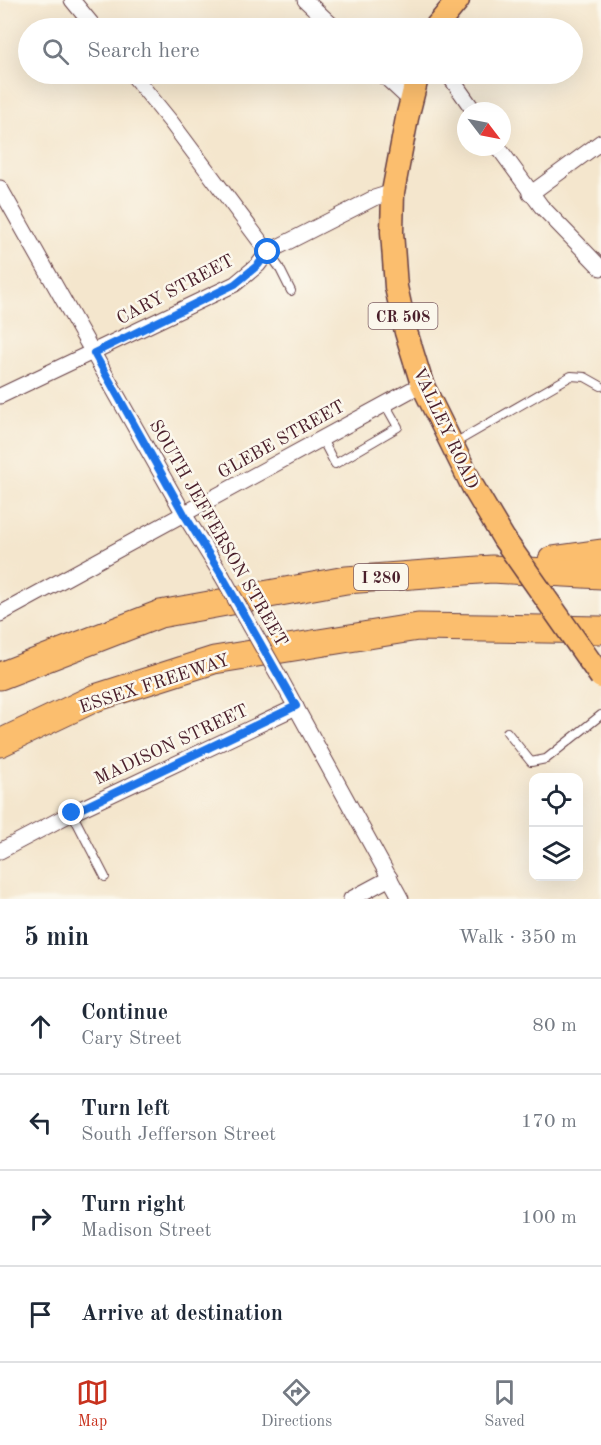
<!DOCTYPE html>
<meta charset="utf-8">
<style>
body{margin:0;font-family:"Old Standard TT",serif;background:#f2f2f3;color:#1f2937}
.controls{position:absolute;right:18px;bottom:18px;display:grid;overflow:hidden;border-radius:12px;box-shadow:0 6px 24px #0002}
.controls button{width:54px;height:54px;display:grid;place-items:center;padding:0;border:0;border-bottom:2px solid #e0e1e3;background:#fff;color:#1f2937;font:30px sans-serif}
.compass{position:absolute;left:457px;top:102px;width:54px;height:54px;border-radius:50%;background:#fff;box-shadow:0 6px 24px #0002;rotate:122deg}
.stop{position:absolute;width:18px;height:18px;margin:-14px;border:4px solid #1a73e8;border-radius:50%;background:#fff}
.stop.end{background:#1a73e8;border-color:#fff;box-shadow:0 2px 6px #0008}
.list{margin:0;padding:0;list-style:none}
h2{display:flex;justify-content:space-between;align-items:center;height:78px;margin:0;padding:0 24px;font-size:26px}
h2 small{font-size:20px;font-weight:400;color:#747a83}
.list li{display:grid;grid-template-columns:39px 1fr auto;gap:18px;align-items:center;box-sizing:border-box;height:96px;padding:0 24px;border-top:2px solid #e0e1e3}
.list b{display:block;font-size:22px;white-space:nowrap}
.list p{margin:0;font-size:20px;white-space:nowrap;color:#747a83}
.list em{font-size:20px;font-style:normal;color:#747a83}
.icon{flex:none;width:33px;height:33px;fill:none;stroke:currentColor;stroke-width:2;stroke-linecap:round;stroke-linejoin:round}
.map{position:relative;flex:none;width:601px;height:899px;overflow:hidden}
.search{position:absolute;background:#fff;box-shadow:0 6px 24px #0002;left:18px;right:18px;top:18px;height:66px;display:flex;align-items:center;gap:15px;box-sizing:border-box;padding:0 21px;border-radius:33px;color:#747a83;font-size:22px}
.sheet{height:462px;background:#fff}
nav{display:flex;justify-content:space-around;align-items:center;box-sizing:border-box;height:84px;border-top:2px solid #e0e1e3;background:#fff;font-size:16px;color:#747a83}
nav a{display:grid;justify-items:center;gap:3px}
nav .on{color:#c8321e}
.map>svg:first-child{display:block}
.lines{fill:none;stroke-linecap:round;stroke-linejoin:round}
.service-casing{stroke:#643d43;stroke-width:10}
.minor-casing{stroke:#643d43;stroke-width:17}
.primary-casing{stroke:#643d43;stroke-width:25}
.motorway-casing{stroke:#643d43;stroke-width:29}
.service{stroke:#fff;stroke-width:8}
.minor{stroke:#fff;stroke-width:15}
.primary{stroke:#fbbe6e;stroke-width:22}
.motorway{stroke:#fbbe6e;stroke-width:27}
.minor-bridge-casing{stroke:#643d43;stroke-width:17;stroke-linecap:butt}
.primary-bridge-casing{stroke:#643d43;stroke-width:25;stroke-linecap:butt}
.minor-bridge{stroke:#fff;stroke-width:15}
.primary-bridge{stroke:#fbbe6e;stroke-width:22}
.route{stroke:#1a73e8;stroke-width:8}
.labels{text-anchor:middle;stroke-width:5;stroke-linejoin:round;paint-order:stroke}
.shield{fill:#fbf7ec;stroke:#7f6065;stroke-width:1.5}
.shield-label{font-size:16px;font-weight:bold;fill:#4a1f2b}
.street-label{font-size:18px;fill:#4a1f2b;stroke:#fbf7ec}
</style>
<div class="map">
<svg width="601" height="899" viewBox="0 0 601 899">
<rect width="100%" height="100%" fill="#fbf7ec"/>
<filter id="ink" filterUnits="userSpaceOnUse"><feTurbulence type="fractalNoise" baseFrequency=".0167" numOctaves="2"/><feDisplacementMap in="SourceGraphic" scale="12" xChannelSelector="R" yChannelSelector="G"/><feConvolveMatrix kernelMatrix="1 2 1 2 8 2 1 2 1" color-interpolation-filters="sRGB"/></filter>
<filter id="wash" filterUnits="userSpaceOnUse"><feTurbulence type="fractalNoise" baseFrequency=".008" numOctaves="4" result="noise"/><feDisplacementMap in="SourceGraphic" scale="24" xChannelSelector="R" yChannelSelector="G"/><feGaussianBlur stdDeviation="1.35" result="paint"/><feColorMatrix in="noise" values="0 0 0 0 0 0 0 0 0 0 0 0 0 0 0 0 0 1.4 0 .05"/><feComposite in="paint" operator="in"/></filter>
<g filter="url(#wash)">
<rect width="100%" height="100%" fill="#f4e6cd"/>
</g>
<g filter="url(#ink)">
<g class="lines">
<defs>
<g id="service">
<path d="M268,252l11,15 12,24"/>
<path d="M322,439l13,25 63,-37 -13,-23"/>
<path d="M453,444l118,-68 14,1 16,9"/>
<path d="M507,732l24,30 15,-3 55,-44"/>
<path d="M72,813l33,64"/>
</g>
<g id="minor">
<path d="M72,0l23,28"/>
<path d="M305,0l30,28"/>
<path d="M132,74l39,48 97,130"/>
<path d="M382,74l29,27"/>
<path d="M448,74l26,37"/>
<path d="M498,147l43,59 60,62"/>
<path d="M0,188l184,326 37,60"/>
<path d="M530,194l71,-52"/>
<path d="M0,396l235,-112 23,-19 10,-13 106,-54 19,-6"/>
<path d="M0,614l422,-230"/>
<path d="M281,680l120,219"/>
<path d="M0,851l72,-38 224,-106"/>
<path d="M351,899l39,-21"/>
</g>
<g id="primary">
<path d="M435,28l23,-28"/>
<path d="M418,74l-11,44 -14,74 -1,40 4,55 10,45 16,52 51,103 31,52"/>
</g>
<g id="motorway">
<path d="M552,560l49,-7"/>
<path d="M0,676l160,-62 186,-34 146,-11 109,6"/>
<path d="M0,743l95,-45 119,-38 204,-33 183,3"/>
</g>
</defs>
<use href="#service" class="service-casing"/>
<use href="#minor" class="minor-casing"/>
<use href="#primary" class="primary-casing"/>
<use href="#motorway" class="motorway-casing"/>
<use href="#service" class="service"/>
<use href="#minor" class="minor"/>
<use href="#primary" class="primary"/>
<use href="#motorway" class="motorway"/>
<defs>
<path id="minor-bridge" d="M221,574l60,106"/>
<path id="primary-bridge" d="M504,539l97,138"/>
</defs>
<use href="#minor-bridge" class="minor-bridge-casing"/>
<use href="#primary-bridge" class="primary-bridge-casing"/>
<use href="#minor-bridge" class="minor-bridge"/>
<use href="#primary-bridge" class="primary-bridge"/>
</g>
</g>
<g class="lines" filter="url(#ink)">
<path class="route" d="M72,813l224,-107 -75,-132 -37,-60 -90,-161 141,-69 23,-19 10,-13"/>
</g>
<g class="labels">
<g class="shield">
<rect x="368.5" y="303" width="69" height="26" rx="4.5"/>
<rect x="354" y="564" width="54" height="26" rx="4.5"/>
</g>
<g class="shield-label">
<text x="403" y="322">CR 508</text>
<text x="381" y="583">I 280</text>
</g>
<g class="street-label">
<text transform="translate(175 289) rotate(-28)" y="6">CARY STREET</text>
<text transform="translate(446 428) rotate(65)" y="6">VALLEY ROAD</text>
<text transform="translate(281 439) rotate(-29)" y="6">GLEBE STREET</text>
<text transform="translate(219 533) rotate(60)" y="6">SOUTH JEFFERSON STREET</text>
<text transform="translate(154 683) rotate(-18)" y="6">ESSEX FREEWAY</text>
<text transform="translate(171 744) rotate(-25)" y="6">MADISON STREET</text>
</g>
</g>
</svg>
<div class="controls">
<button><svg class="icon" aria-label="locate" viewBox="0 0 24 24"><circle cx="12" cy="12" r="6"/><path d="M12 2v4M12 18v4M2 12h4M18 12h4"/></svg></button>
<button><svg class="icon" aria-label="layers" viewBox="0 0 24 24"><path d="M12 4l9 5-9 5-9-5zM3 14l9 5 9-5"/></svg></button>
</div>
<svg class="compass" viewBox="-18 -18 36 36"><path d="M0-13l5 13h-10z" fill="#e53935"/><path d="M0 13l5-13h-10z" fill="#747a83"/></svg>
<div class="stop" style="left:268px;top:252px"></div>
<div class="stop end" style="left:72px;top:813px"></div>
<div class="search"><svg class="icon" aria-label="search" viewBox="0 0 24 24"><circle cx="10" cy="10" r="6"/><path d="M15 15l6 6"/></svg>Search here</div>
</div>
<section class="sheet">
<h2>5 min<small>Walk · 350 m</small></h2>
<ul class="list">
<li><svg class="icon" aria-label="ahead" viewBox="0 0 24 24"><path d="M12 20V5M6 11l6-6 6 6"/></svg><div><b>Continue</b><p>Cary Street</p></div><em>80 m</em></li>
<li><svg class="icon" aria-label="left" viewBox="0 0 24 24"><path d="M17 20v-9H6M10 6l-5 5 5 5"/></svg><div><b>Turn left</b><p>South Jefferson Street</p></div><em>170 m</em></li>
<li><svg class="icon" aria-label="right" viewBox="0 0 24 24"><path d="M7 20v-9h11M14 6l5 5-5 5"/></svg><div><b>Turn right</b><p>Madison Street</p></div><em>100 m</em></li>
<li><svg class="icon" aria-label="arrive" viewBox="0 0 24 24"><path d="M6 21V4h12l-3 4 3 4H6"/></svg><div><b>Arrive at destination</b></div></li>
</ul>
</section>
<nav>
<a class="on"><svg class="icon" aria-label="map" viewBox="0 0 24 24"><path d="M3 6l6-2 6 2 6-2v14l-6 2-6-2-6 2zM9 4v14M15 6v14"/></svg>Map</a>
<a><svg class="icon" aria-label="directions" viewBox="0 0 24 24"><path d="M12 3l9 9-9 9-9-9zM9 14v-3h6M13 9l2 2-2 2"/></svg>Directions</a>
<a><svg class="icon" aria-label="saved" viewBox="0 0 24 24"><path d="M7 4h10v16l-5-4-5 4z"/></svg>Saved</a>
</nav>
